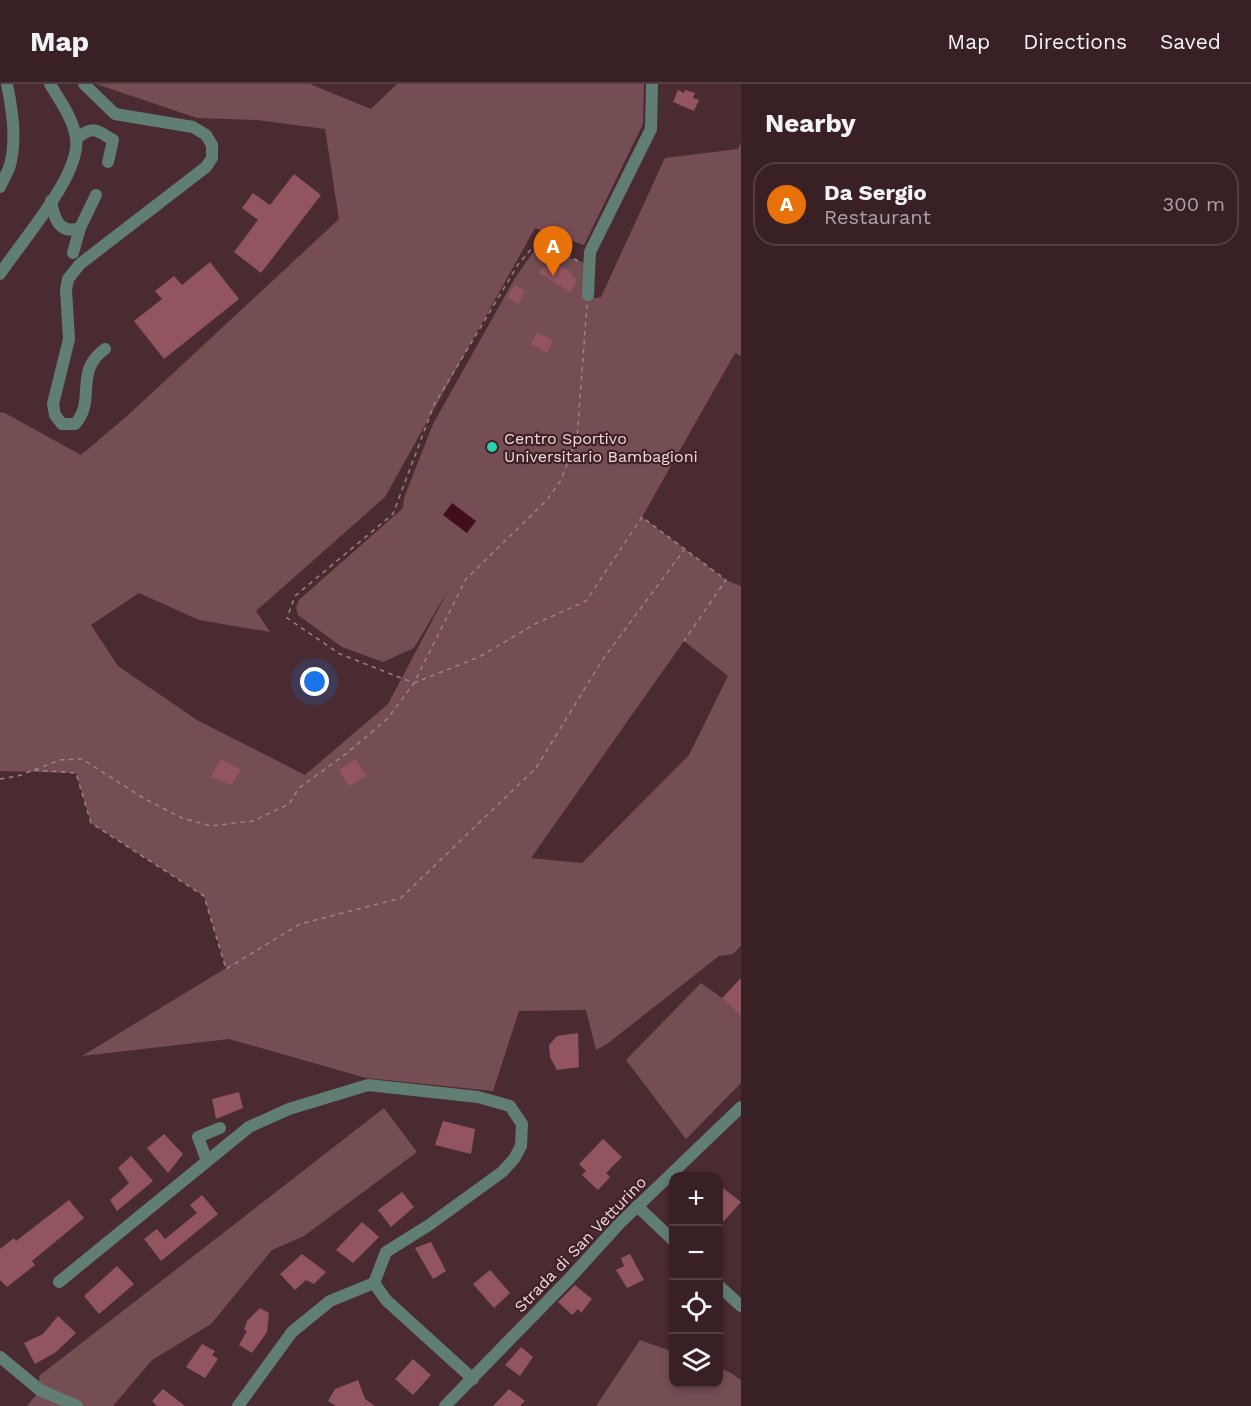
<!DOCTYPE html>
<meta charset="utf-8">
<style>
body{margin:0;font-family:"Work Sans",sans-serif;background:#3f282d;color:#f1f3f6}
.controls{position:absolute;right:18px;bottom:18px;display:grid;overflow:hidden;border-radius:12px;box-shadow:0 3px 9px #0003}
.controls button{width:54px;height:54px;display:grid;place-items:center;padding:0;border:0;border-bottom:2px solid #523e42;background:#382025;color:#f1f3f6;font:30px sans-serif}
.you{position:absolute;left:315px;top:598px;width:21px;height:21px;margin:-15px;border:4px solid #fff;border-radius:50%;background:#1a73e8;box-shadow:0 0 0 9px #1a73e833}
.badge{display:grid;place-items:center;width:39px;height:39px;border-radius:50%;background:#27d5ad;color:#fff;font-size:20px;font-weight:700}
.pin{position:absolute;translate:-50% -50px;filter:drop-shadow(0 2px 3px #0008)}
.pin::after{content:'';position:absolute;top:32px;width:21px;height:18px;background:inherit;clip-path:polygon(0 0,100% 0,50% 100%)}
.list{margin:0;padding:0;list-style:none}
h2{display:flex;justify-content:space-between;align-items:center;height:78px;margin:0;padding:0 24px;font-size:26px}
h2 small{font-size:20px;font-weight:400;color:#aba3a7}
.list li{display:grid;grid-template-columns:39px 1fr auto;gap:18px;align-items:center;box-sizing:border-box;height:84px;margin:0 12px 12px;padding:0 12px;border:2px solid #523e42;border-radius:24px}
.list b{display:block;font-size:22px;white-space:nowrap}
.list p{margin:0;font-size:20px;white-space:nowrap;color:#aba3a7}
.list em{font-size:20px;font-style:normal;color:#aba3a7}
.icon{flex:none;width:33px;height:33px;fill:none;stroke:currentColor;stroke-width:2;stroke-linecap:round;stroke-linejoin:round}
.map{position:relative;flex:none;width:741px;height:1322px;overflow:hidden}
header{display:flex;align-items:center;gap:36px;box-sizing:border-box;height:84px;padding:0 30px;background:#382025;border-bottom:2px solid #523e42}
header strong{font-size:28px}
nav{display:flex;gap:33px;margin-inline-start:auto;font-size:21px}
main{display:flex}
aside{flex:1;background:#382025}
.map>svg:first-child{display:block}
.green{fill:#754e54;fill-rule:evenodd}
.water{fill:#430e1c;stroke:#764b56;stroke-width:1.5}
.building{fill:#925560}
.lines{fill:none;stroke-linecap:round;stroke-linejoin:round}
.path{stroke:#9c8286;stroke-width:1.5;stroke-dasharray:4.5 4.5;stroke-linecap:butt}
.minor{stroke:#617e74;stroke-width:12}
.poi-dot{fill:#27d5ad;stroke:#3f2127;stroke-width:2}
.labels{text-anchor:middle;stroke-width:4.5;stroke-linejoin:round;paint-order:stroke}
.poi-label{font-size:16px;fill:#eedadc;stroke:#3f2127;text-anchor:start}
.street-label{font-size:16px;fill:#eedadc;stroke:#3f2127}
</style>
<header>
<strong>Map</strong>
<nav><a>Map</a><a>Directions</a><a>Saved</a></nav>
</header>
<main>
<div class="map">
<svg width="741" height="1322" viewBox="0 0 741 1322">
<rect width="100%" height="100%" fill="#4a2b31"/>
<g class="green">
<path d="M96,0h214l61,25 26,-25h247l-1,40 -59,121 -49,-17 -150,269 -129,114 14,21 -71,-12 -60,-27 -48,32 27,41 79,54 108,55 83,-71 62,-117 -36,61 -31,14 -41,-15 -44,-32 -2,-7 3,-8 104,-92 1,-10 29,-74 82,-146 21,-30c18,-4 35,15 54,15l-2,32 7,3 6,-1 64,-139 73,-9 3,-7v214l-6,-3 -93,164 84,63 15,6v360l-8,8 -14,2 -112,88 -11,6 -10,-40 -67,1 -26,80 -127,-13 -137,-39 -147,17 144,-88 -22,-72 -113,-73 -15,-50 -76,-2v-358l3,-1 78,43 46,-39 212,-197 -14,-90 -68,-9 -60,-2zM684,557l44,35 -39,79 -107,108 -51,-5z"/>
<path d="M701,899l21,15 19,18v67l-55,56 -60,-79z"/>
<path d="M384,1024l33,44 -113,84 -32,14 -61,74 -59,36 -39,46h-86l13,-16 -1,-14z"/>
<path d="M640,1256l33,12 1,32h44l1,-16 12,5 10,7v26h-145z"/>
</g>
<path class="water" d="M452,418l25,19 -10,13 -25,-19z"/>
<g class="building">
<path d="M678,6l6,3 1,-3 10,3 -2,5 6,2 -5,11 -21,-9z"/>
<path d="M294,90l27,21 -60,78 -27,-21 24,-32 -16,-12 11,-15 17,12z"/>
<path d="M551,176l22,14 -1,2 5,4 -7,12 -31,-19 4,-7 3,2z"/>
<path d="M210,178l29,37 -75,60 -30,-38 28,-22 -7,-8 19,-15 8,9z"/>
<path d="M515,201l10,6 -7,13 -11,-7z"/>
<path d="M537,248l16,9 -6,12 -16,-9z"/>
<path d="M221,675l20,11 -10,15 -20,-8z"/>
<path d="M356,675l10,17 -17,10 -10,-16z"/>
<path d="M741,894v38l-19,-18z"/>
<path d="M578,949l1,34 -22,3 -7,-13 -1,-12 8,-9z"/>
<path d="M239,1008l4,16 -27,11 -4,-20z"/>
<path d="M443,1037l32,8 -4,25 -36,-9z"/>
<path d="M164,1050l19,20 -15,19 -21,-25z"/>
<path d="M603,1055l19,18 -16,16 4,4 -12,13 -16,-15 4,-4 -7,-7z"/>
<path d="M131,1072l22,25 -36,30 -7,-11 19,-17 -11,-15z"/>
<path d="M723,1104l18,14 -18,20 -5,-4v-24z"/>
<path d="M402,1108l12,15 -23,20 -13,-17z"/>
<path d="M202,1111l16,19 -57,47 -17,-22 13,-10 8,10 32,-26 -7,-8z"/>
<path d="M69,1116l15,18 -52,43 3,4 -28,22 -7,-7v-31l14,-11 2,3z"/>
<path d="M362,1138l17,15 -26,26 -17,-13z"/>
<path d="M431,1158l15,29 -13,8 -18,-31z"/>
<path d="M302,1170l24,18 -12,12 -8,-4 -11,10 -15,-16z"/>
<path d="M630,1170l14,26 -17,8 -11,-18 8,-4 -3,-8z"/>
<path d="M117,1182l17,18 -35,30 -15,-18z"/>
<path d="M490,1186l20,23 -16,15 -21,-24z"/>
<path d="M575,1201l17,14 -11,14 -3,-4 -6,6 -14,-13z"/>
<path d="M260,1224l9,5 -2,19 -15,21 -13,-8 8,-14 -3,-1 3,-9z"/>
<path d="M58,1232l18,17 -20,19 -21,12 -11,-21 19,-9z"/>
<path d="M202,1260l13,7 -3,4 6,4 -13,19 -19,-11z"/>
<path d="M521,1263l12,10 -13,19 -15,-11z"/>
<path d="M413,1275l18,16 -18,20 -18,-16z"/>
<path d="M358,1296l7,19 10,7h-39l-8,-5 7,-12z"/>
<path d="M163,1305l22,17h-28l-5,-5z"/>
<path d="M509,1305l16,12 -5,5h-27z"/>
</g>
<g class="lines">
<g class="path">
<path d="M578,177l-31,-17h-11l-17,19 -85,142 -41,109 -98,82 -8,22 53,36 74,29 65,-26 56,-33 51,-23 56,-84 84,63 -42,61"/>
<path d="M34,686l42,3 15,50 113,73 22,73 74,-45 101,-26 135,-130 67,-109 81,-109"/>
<path d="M0,695l18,-3 42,-16 22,-1 63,40 37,19 29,8 42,-5 36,-17 10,-16 48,-35 41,-35 26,-35 52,-104 81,-79 14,-20 16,-42 10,-133"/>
</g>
<g class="minor">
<path d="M84,0l31,30 78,13 13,8 6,10v13l-6,9 -126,97 -12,15 -2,11 3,49 -16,65 2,11 7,9h13c22,-24 -2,-52 30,-75"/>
<path d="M76,55c17,-14 20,-9 37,1l-5,22"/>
<path d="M0,103c3,-7 8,-15 10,-22 7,-26 2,-56 -3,-81"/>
<path d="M51,117c3,17 8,34 29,27l16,-33"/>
<path d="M73,169l7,-25"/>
<path d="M0,190c20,-31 82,-100 76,-136 -3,-20 -16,-37 -26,-54"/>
<path d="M588,211l2,-43 61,-123 1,-45"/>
<path d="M207,1077l-9,-24 22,-9"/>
<path d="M637,1122l37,35"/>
<path d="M59,1198l190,-155 40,-18 79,-24 110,12 32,9 12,18 -1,22 -7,13 -12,13 -73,53 -43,27 -12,31 12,17 87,79"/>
<path d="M718,1201l23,21"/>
<path d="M0,1273l40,33 37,16"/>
<path d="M238,1322l54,-74 38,-31 44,-18"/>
<path d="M445,1322l124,-127 50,-55 122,-117"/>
</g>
</g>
<circle class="poi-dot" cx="492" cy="363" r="6"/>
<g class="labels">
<g class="poi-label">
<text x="504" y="360">Centro Sportivo<tspan x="504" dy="18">Universitario Bambagioni</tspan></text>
</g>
<g class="street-label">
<text transform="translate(580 1160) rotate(-46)" y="6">Strada di San Vetturino</text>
</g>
</g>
</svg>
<div class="controls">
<button>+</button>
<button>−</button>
<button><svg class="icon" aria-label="locate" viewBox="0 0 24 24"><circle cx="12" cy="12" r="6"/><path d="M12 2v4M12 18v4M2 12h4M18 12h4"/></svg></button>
<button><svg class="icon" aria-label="layers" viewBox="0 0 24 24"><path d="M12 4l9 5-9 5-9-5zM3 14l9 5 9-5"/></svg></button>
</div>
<div class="you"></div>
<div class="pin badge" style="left:553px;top:192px;background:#e8710a">A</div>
</div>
<aside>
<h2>Nearby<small></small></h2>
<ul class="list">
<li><span class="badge" style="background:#e8710a">A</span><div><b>Da Sergio</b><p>Restaurant</p></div><em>300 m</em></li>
</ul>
</aside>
</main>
